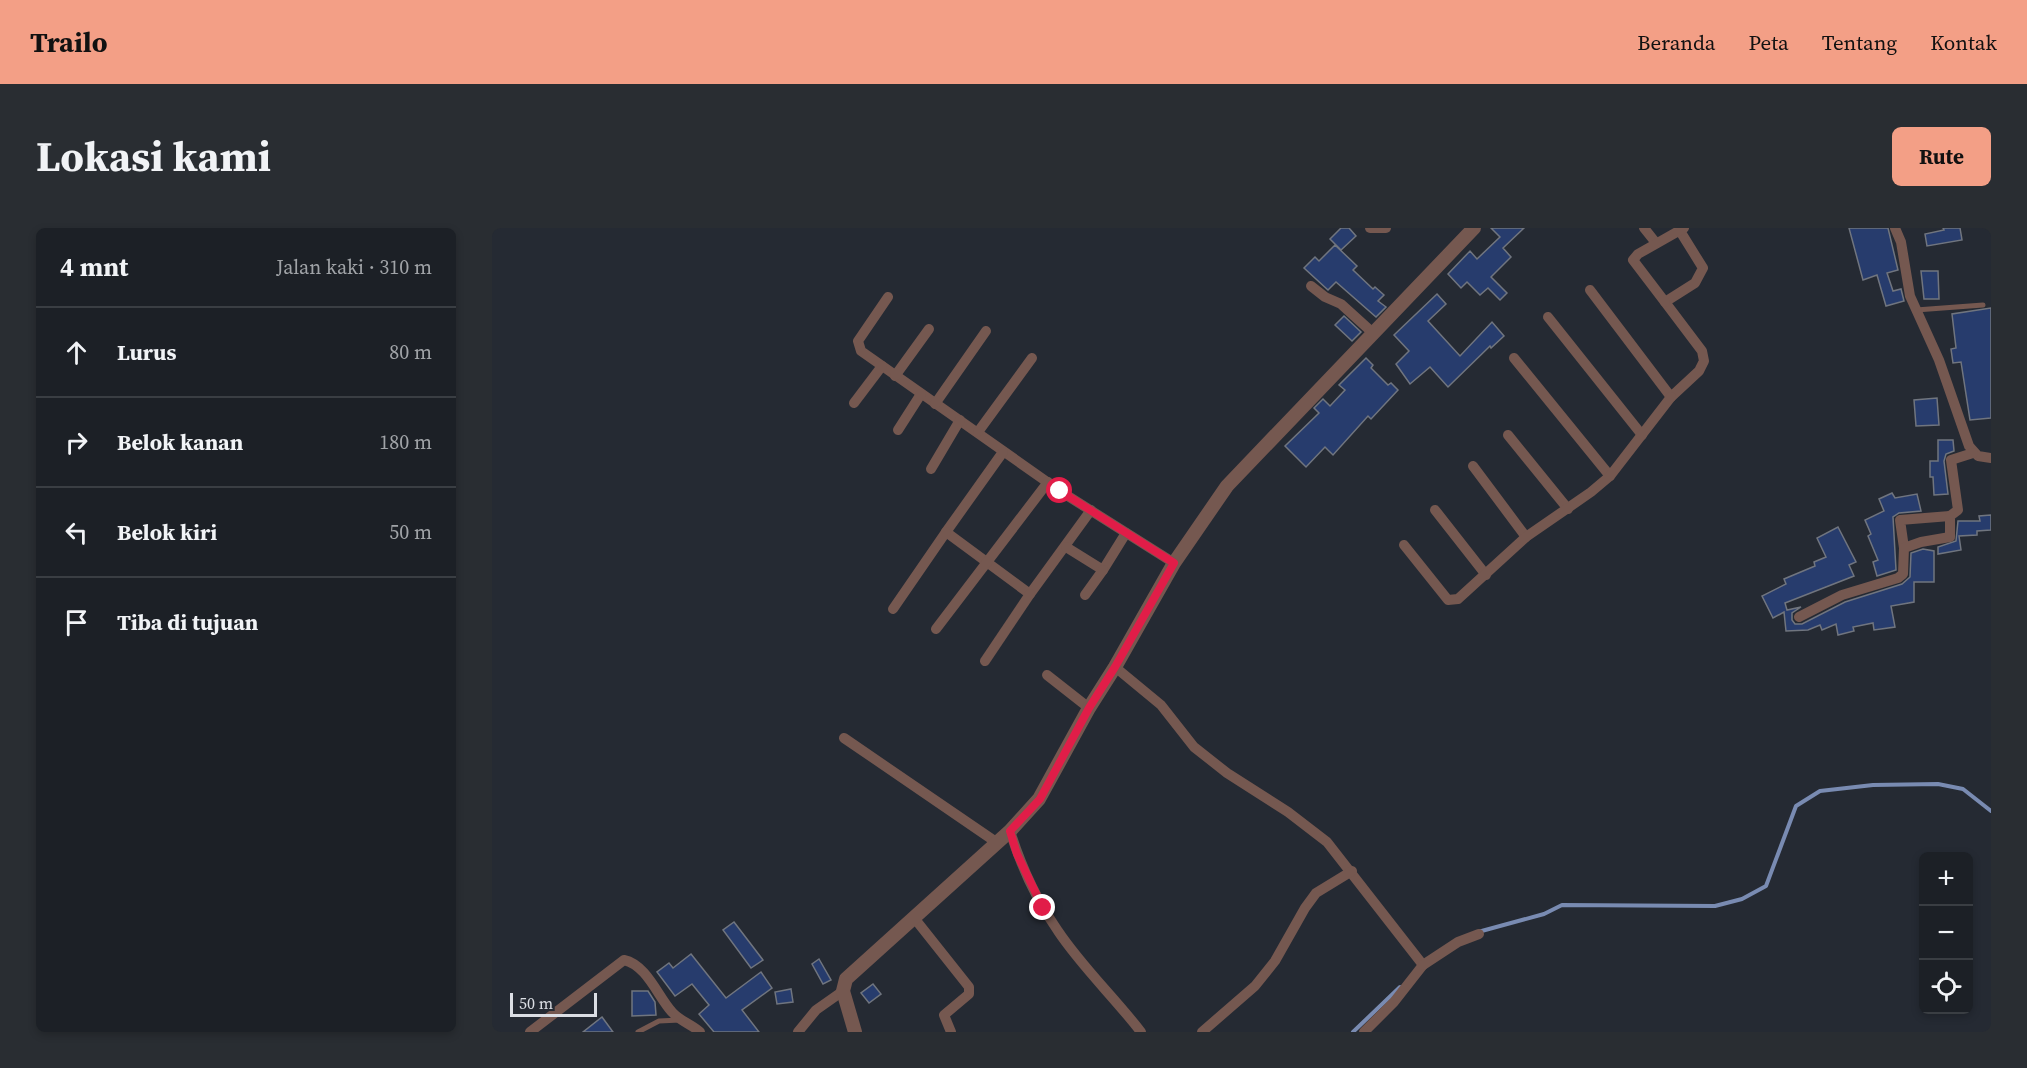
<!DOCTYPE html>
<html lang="id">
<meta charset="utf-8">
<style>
body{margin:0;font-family:"Source Serif 4",serif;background:#292d32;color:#f1f3f6}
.controls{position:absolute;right:18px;bottom:18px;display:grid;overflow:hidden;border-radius:9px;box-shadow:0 3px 9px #0003}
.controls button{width:54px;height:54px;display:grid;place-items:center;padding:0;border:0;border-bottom:2px solid #3a3e43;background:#1c2026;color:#f1f3f6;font:30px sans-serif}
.scale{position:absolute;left:18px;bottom:15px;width:87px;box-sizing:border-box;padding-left:6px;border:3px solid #dbdee4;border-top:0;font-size:16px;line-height:21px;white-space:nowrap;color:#dbdee4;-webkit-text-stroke:4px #252a33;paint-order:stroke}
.stop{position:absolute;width:18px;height:18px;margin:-14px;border:4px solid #e11d48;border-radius:50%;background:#fff}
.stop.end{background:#e11d48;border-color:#fff;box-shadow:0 2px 6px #0008}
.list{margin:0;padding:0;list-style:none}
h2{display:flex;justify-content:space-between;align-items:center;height:78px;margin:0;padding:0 24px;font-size:26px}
h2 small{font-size:20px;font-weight:400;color:#a0a3a7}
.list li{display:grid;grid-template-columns:39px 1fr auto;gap:18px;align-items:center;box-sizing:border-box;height:90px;padding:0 24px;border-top:2px solid #3a3e43}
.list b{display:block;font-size:22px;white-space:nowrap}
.list em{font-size:20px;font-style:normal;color:#a0a3a7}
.icon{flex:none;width:33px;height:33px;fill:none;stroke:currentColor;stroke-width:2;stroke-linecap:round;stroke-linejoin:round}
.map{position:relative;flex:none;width:1499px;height:804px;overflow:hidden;border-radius:9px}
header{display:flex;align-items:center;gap:36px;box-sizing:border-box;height:84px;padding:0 30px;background:#f39f86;color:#111}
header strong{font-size:28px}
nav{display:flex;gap:33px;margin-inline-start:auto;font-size:21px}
.intro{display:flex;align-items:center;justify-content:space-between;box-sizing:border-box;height:144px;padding:0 36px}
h1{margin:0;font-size:42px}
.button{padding:15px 27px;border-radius:9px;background:#f39f86;color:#111;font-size:21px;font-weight:700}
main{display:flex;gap:36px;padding:0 36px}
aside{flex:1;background:#1c2026;border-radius:9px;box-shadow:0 3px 9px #0003}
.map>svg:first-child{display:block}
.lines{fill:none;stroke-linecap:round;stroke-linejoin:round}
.stream{stroke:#798bb2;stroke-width:4}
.building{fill:#273c6d;stroke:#70757f;stroke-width:1.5}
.service{stroke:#755850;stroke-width:5}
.minor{stroke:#755850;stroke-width:10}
.tertiary{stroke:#755850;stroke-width:14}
.route{stroke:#e11d48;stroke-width:8}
</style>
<header>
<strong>Trailo</strong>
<nav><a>Beranda</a><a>Peta</a><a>Tentang</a><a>Kontak</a></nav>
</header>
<div class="intro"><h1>Lokasi kami</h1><a class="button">Rute</a></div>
<main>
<aside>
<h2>4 mnt<small>Jalan kaki · 310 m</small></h2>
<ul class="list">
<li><svg class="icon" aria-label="ahead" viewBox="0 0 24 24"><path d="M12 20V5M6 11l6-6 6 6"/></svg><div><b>Lurus</b></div><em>80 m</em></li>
<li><svg class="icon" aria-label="right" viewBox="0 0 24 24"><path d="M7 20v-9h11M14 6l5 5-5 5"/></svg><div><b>Belok kanan</b></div><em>180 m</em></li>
<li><svg class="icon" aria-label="left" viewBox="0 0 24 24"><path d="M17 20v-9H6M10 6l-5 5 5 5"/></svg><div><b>Belok kiri</b></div><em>50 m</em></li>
<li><svg class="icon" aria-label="arrive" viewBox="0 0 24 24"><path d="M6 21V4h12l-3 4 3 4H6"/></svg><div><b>Tiba di tujuan</b></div></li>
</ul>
</aside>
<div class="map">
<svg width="1499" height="804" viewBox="0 0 1499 804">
<rect width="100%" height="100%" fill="#252a33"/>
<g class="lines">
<g class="stream">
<path d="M986,704l66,-18 18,-9 153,1 27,-7 24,-13 30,-80 24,-15 53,-6 65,-1 25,5 28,22"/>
<path d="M861,804l47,-45"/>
</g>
</g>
<g class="building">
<path d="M849,0h8l7,8 -15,14 -11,-11z"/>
<path d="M999,0h33l-21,20 8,9 -20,20 16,16 -7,7 -12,-12 -8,7 -13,-13 -6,6 -13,-14 22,-23 7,8 23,-22z"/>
<path d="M1357,0h39l10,42 -11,3 6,18 8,-2 3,12 -18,5 -9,-31 -14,5z"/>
<path d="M1451,0h17l2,12 -35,6 -2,-12 19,-4z"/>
<path d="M843,17l22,21 -4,4 20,19 2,-2 9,8 -6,6 8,6 -10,10 -40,-35 -8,8 -24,-22 11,-11 4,4z"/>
<path d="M1429,43h17l1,28h-15z"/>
<path d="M945,66l9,10 -18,17 32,35 32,-34 12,14 -13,12 -1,-2 -42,41 -18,-20 -20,17 -14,-20 13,-13 -15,-16z"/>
<path d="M1499,80v110l-21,2 -9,-58 -8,1 -2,-14 5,-1 -4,-34z"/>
<path d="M852,88l17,16 -9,9 -17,-16z"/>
<path d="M874,130l7,7 -2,3 17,17 3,-2 7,7 -27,29 -3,-3 -35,39 -8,-8 -19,20 -21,-21 34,-33 -5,-5 9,-9 7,7 15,-16 -6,-5z"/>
<path d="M1445,170l2,27 -23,1 -2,-26z"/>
<path d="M1446,212h15l1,11 -8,3 -2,7 4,33 -14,1 -1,-18h-3v-16h8z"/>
<path d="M1400,265l3,5 22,-4 4,17 -22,2 -6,4 3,53 -19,6 -4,-14 5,-2 -10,-24 3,-2 -6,-14 19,-9 -5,-12z"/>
<path d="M1499,287v15l-14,1v4l-18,1 2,14 -23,4v-7l18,-6 2,-20h22l-1,-5z"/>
<path d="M1346,299l18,35 -7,3 5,11 -69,27 2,7 14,-3 -9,6v7l3,4h7l43,-22 57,-18 8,-7 1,-24 12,-4 11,2v31h-20v20l-23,4 4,21 -21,3 -1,-7 -20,4 1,4 -16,4 -2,-11 -14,6 -2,-5 -12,5 -22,1 -2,-19 -11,6 -11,-22 24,-12 -2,-5 31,-13 -1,-4 12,-5 -9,-19z"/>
<path d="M242,694l29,38 -12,8 -28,-38z"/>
<path d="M199,726l35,44 35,-26 11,16 -30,22 17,22h-45l-15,-18 10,-9 -17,-21 -17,12 -18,-24 12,-9 4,5z"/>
<path d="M327,731l12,21 -8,4 -11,-20z"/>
<path d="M381,756l8,10 -12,9 -8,-10z"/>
<path d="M299,761l2,13 -16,2 -2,-12z"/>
<path d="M140,763h16l7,11 1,13 -24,1z"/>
<path d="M110,789l11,15h-30z"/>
</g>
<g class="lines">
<g class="service">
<path d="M1424,82l67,-5"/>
<path d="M146,804l21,-11 21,-1"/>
</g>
<g class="minor">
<path d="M878,0h16"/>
<path d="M1152,0l12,15"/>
<path d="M1403,0l6,14 9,54 29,64 30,86 9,10 13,2"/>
<path d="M819,58l14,11 16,7 32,29"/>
<path d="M1098,62l81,107 28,-26 5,-10 -2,-10 -37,-49 30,-19 8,-15 -23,-37"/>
<path d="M396,69l-30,44 3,10 199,140 114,72"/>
<path d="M1173,74l-32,-42 5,-6 46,-26"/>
<path d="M1056,89l94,118"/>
<path d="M1022,130l96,118"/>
<path d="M403,148l34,-47"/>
<path d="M362,175l28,-37"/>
<path d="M443,176l51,-73"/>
<path d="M406,202l23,-36"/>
<path d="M486,204l54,-74"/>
<path d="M1016,207l60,74"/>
<path d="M511,224l-57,80 84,62 61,-84"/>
<path d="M981,238l53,71"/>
<path d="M439,241l29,-49"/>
<path d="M943,282l51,65"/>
<path d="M912,317l44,55 10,-1 68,-62 65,-45 19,-16 61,-79"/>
<path d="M574,319l37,23 23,-37"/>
<path d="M1412,320l-4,-28 50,-4"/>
<path d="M593,367l18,-25"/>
<path d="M401,381l53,-77"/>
<path d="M1307,389l43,-22 56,-17 5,-4 1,-26 17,-6 29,-5v-21l8,-6 -7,-50 22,-7"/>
<path d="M444,401l112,-147"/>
<path d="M493,433l45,-67"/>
<path d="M623,439l46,38 33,42 33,26 61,39 39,30 96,123 -29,37 -30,30"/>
<path d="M555,447l42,33"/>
<path d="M352,510l152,104"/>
<path d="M518,603c11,35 27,70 48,100 24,36 57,67 83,101"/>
<path d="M423,691l54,68v7l-25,21 7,17"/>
<path d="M931,737l35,-23 21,-8"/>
<path d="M38,804l94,-72c23,5 34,37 48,52 8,9 19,12 28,20"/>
<path d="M306,804l18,-22 27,-19"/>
<path d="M710,804l53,-46 20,-25 30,-53 11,-15 36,-22"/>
</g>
<path class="tertiary" d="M363,804l-12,-41 3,-12 164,-148 29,-32 50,-91 26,-41 59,-104 53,-77 247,-258"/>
</g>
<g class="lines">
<path class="route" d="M551,680l-26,-54 -7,-23 30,-32 49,-91 26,-41 59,-104 -114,-72"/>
</g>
</svg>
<div class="controls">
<button>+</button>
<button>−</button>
<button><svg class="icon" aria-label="locate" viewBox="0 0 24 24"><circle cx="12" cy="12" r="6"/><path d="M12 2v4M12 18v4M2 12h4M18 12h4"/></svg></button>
</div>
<div class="scale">50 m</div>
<div class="stop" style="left:568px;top:263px"></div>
<div class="stop end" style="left:551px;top:680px"></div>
</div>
</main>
